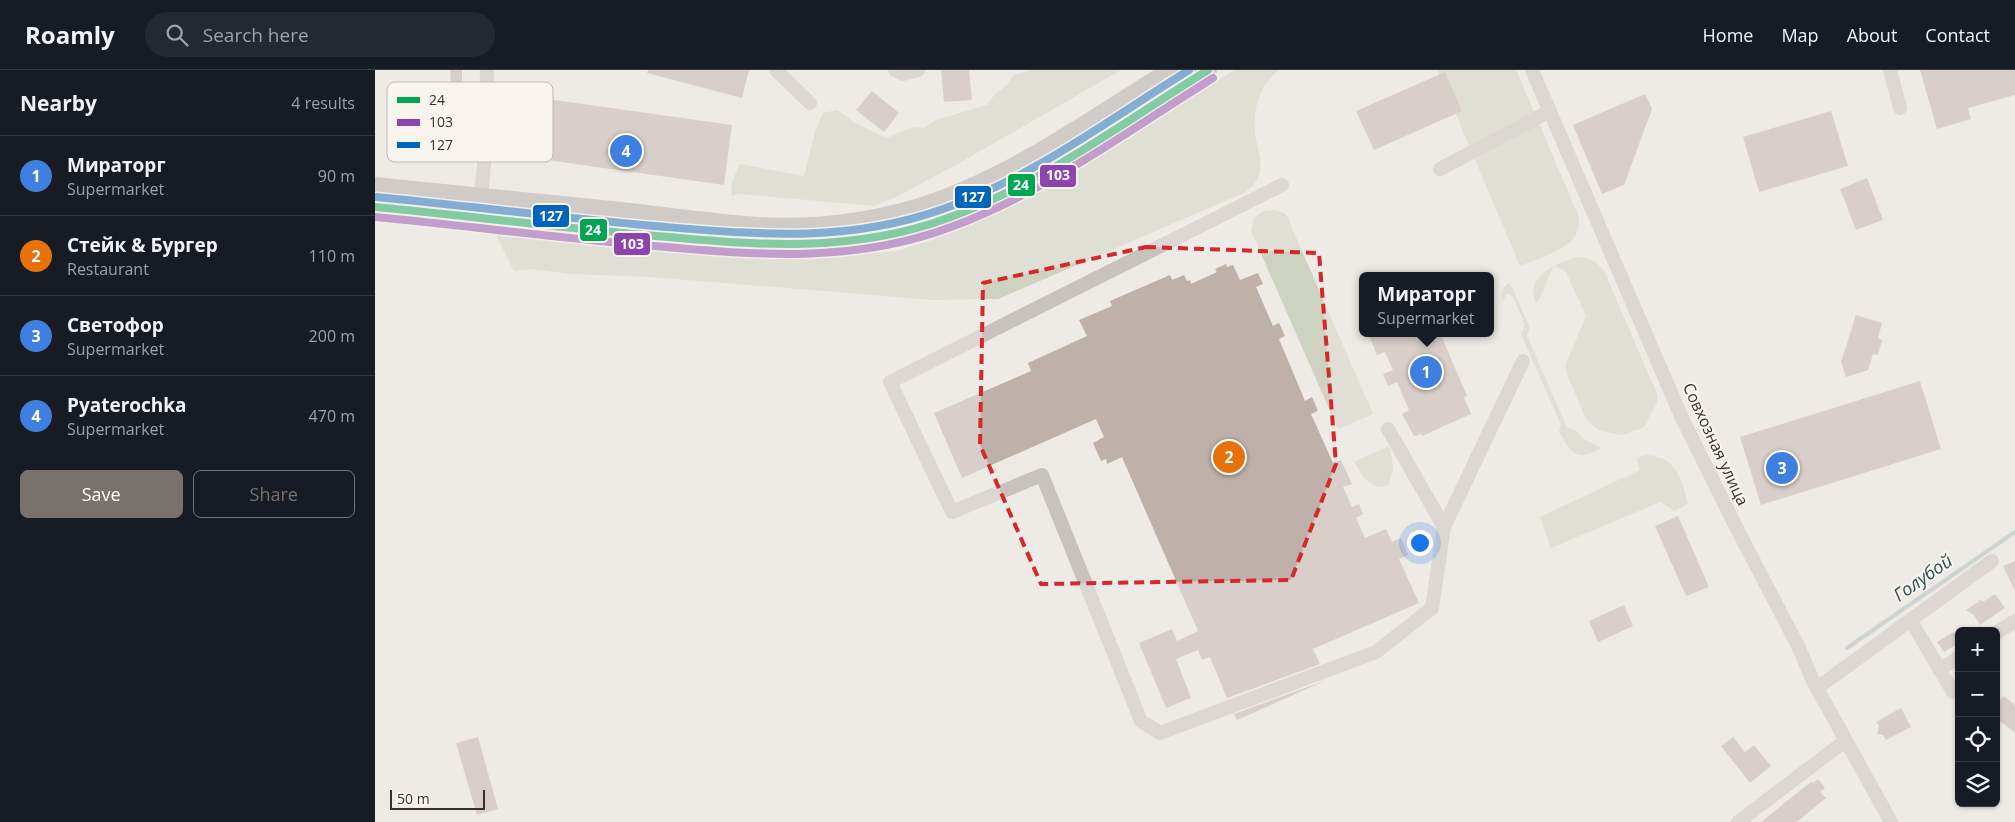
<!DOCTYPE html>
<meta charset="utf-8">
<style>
body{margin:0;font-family:"Open Sans",sans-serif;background:#242831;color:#f1f3f6}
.controls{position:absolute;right:15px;bottom:15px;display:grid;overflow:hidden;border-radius:8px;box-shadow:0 1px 4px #0004}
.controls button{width:45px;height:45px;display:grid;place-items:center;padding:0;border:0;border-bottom:1px solid #363941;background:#171b24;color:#f1f3f6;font:25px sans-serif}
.scale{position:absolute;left:15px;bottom:12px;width:95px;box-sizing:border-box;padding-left:5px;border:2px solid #38302c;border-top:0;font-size:14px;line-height:18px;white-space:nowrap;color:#38302c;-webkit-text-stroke:4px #f9f4ee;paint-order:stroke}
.you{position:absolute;left:1044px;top:472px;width:18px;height:18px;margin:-12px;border:4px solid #fff;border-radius:50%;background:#1a73e8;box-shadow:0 0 0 8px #1a73e833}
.badge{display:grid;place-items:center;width:32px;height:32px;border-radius:50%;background:#78716d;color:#fff;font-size:16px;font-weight:700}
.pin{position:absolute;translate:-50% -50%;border:2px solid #fff;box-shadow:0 1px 5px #0006}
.popup{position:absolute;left:984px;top:202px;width:135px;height:65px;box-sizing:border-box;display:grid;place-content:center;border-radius:8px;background:#171b24;filter:drop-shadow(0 1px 4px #0005);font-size:16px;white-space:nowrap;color:#9ea1a6}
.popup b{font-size:19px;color:#f1f3f6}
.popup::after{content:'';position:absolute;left:50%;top:100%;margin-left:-10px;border:10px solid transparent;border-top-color:#171b24}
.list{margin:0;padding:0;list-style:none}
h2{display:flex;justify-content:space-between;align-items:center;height:65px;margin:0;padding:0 20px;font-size:21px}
h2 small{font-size:16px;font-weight:400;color:#9ea1a6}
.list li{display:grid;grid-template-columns:32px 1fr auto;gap:15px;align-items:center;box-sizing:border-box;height:80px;padding:0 20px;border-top:1px solid #363941}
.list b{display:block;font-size:19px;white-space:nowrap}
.list p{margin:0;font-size:16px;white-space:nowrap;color:#9ea1a6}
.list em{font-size:16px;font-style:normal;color:#9ea1a6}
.actions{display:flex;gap:10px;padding:15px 20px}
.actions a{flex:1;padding:11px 0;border:1px solid #78716d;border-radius:8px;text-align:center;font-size:18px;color:#78716d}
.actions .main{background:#78716d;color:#fff}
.icon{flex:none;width:28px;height:28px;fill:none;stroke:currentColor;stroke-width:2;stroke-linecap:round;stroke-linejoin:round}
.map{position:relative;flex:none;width:1640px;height:752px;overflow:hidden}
header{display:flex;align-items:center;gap:30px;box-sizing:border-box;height:70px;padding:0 25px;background:#171b24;border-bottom:1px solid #363941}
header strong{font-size:24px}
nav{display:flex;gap:28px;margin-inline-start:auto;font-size:18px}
.search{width:350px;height:45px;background:#242831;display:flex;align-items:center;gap:12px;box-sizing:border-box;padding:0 18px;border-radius:28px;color:#9ea1a6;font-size:19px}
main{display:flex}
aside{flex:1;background:#171b24}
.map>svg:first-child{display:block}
.green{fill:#ced2c1}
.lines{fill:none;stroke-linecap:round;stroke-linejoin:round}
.stream{stroke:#a4bbbd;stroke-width:4}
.building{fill:#bfb0a9}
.minor{stroke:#c7c2be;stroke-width:14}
.major{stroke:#aca7a3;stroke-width:18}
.bus-1-casing{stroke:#f9f4ee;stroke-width:11}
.bus-2-casing{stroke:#f9f4ee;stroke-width:11}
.bus-3-casing{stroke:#f9f4ee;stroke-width:11}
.bus-1{stroke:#00a651;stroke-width:8}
.bus-2{stroke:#8e44ad;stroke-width:8}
.bus-3{stroke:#0065bd;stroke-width:8}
.marked{fill:none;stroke:#d62828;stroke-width:4;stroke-dasharray:10 6;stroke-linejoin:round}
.labels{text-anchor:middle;stroke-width:4;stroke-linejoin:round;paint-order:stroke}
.street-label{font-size:16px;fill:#38302c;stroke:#f9f4ee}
.water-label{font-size:18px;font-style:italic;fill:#264f55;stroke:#f9f4ee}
.key{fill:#f9f4ee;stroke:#bfb9b4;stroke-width:1}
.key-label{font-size:14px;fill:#38302c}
.line-badge{stroke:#f9f4ee;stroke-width:2}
.badge-label{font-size:14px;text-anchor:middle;font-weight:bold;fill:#fff}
</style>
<header>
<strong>Roamly</strong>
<div class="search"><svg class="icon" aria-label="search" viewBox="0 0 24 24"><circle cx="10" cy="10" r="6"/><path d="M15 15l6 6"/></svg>Search here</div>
<nav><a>Home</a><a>Map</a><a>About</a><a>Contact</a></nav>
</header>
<main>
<aside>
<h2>Nearby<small>4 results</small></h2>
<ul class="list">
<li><span class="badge" style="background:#3f7fe0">1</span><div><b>Мираторг</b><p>Supermarket</p></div><em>90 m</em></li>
<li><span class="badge" style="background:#e8710a">2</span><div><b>Стейк &amp; Бургер</b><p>Restaurant</p></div><em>110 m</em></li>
<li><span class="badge" style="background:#3f7fe0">3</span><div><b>Светофор</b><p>Supermarket</p></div><em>200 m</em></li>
<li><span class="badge" style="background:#3f7fe0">4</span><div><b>Pyaterochka</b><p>Supermarket</p></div><em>470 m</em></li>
</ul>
<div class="actions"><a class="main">Save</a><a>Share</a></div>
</aside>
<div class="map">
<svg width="1640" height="752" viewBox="0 0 1640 752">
<rect width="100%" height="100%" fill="#eeeae6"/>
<g class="green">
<path d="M656,0h90l-160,92 -65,35 -22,9 -135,-12 -7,2 -1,-12 9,-20 64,12 11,-44 8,-19 14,-3 20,14 30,14 25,-11 12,1 12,-8 51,-15 8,-11 12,-9 6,-10z"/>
<path d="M860,0h44c-21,16 -28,44 -23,69 2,14 9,28 0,42 -2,4 -7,7 -10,11l-248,107 -65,1 -283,-23 -78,-3 -43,-5 -15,2 -19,-38 249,24 62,2 90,-8 36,-11 88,-38z"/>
<path d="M1062,0h79l62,145c8,32 -35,41 -58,51z"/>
<path d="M900,140l11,4 87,200 -35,15 -87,-198 3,-13 9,-7z"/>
<path d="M1203,187c13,1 20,5 27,16l52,121v9l-13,24 -20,8 -8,-1 -18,-4 -12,-11 -19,-45 -2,-8 21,-50 -20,-44 -10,-6 -3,1 -15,35 -2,1c-12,-28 22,-40 42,-46z"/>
<path d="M1135,213l20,45 -3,8 40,91 8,3 10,10 17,8c-26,14 -31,6 -43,-17l2,-6 -40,-91 4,-9 -12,-29 -6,-2 -4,8c-2,-8 -2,-16 7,-19z"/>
<path d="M1014,376c4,17 7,24 -2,40 -19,4 -24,-11 -33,-24z"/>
<path d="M1271,385c29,1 36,23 42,49l-14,7 -14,-9 -109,46 -11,-31 100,-47 -3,-12z"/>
</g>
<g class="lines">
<path class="stream" d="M1472,578l168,-116"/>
</g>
<g class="building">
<path d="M75,0h12v13h-11z"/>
<path d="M273,0h101l-7,28 -95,-25z"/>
<path d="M566,0h28l3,30 -28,2z"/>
<path d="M1545,0h95v25l-47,13 3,11 -34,10z"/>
<path d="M1070,2l17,39 -88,39 -18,-39z"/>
<path d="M150,20l1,6 206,29 -8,60 -191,-27 5,-36 -38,2 -1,-32z"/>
<path d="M497,21l27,22 -15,19 -28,-22z"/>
<path d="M1270,24l7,15 -28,76 -22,9 -29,-69z"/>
<path d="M1456,41l17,55 -89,26 -16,-55z"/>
<path d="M1492,108l16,42 -27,10 -16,-41z"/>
<path d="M851,194l1,3 6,-2 7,15 18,-7 5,11 -7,3 17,39 6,-3 6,13 -6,3 26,62 7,-4 6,14 -7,3 22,49 8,-3 11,24 -9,3 9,20 7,-3 4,10 -7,4 9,20 21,-9 6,13 9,-4 7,17 -9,4 20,44 -106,46 7,15 -93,34 -17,-41 -8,3 -4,-10 -22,9 15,39 -25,10 -27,-65 33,-14 5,12 21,-10 -76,-174 -15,7 -1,-5 -5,2 -8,-18 11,-6 -8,-18 -134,59 -28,-65 97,-42 -3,-8 59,-27 -8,-16 33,-14 -2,-5 60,-26 2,5 12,-5 3,6 3,-1 1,4 26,-12 -2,-3z"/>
<path d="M1481,245l26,8 -4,15 4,2 -4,15 -5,-1 -5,16 -22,7 -5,-15z"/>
<path d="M993,263h72l27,63 -3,1 7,17 -49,22 -1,-2 -7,2 -12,-22 7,-4 -12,-28 -9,4 -5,-12 10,-4 -8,-18 -8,3z"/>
<path d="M1545,311l21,68 -180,56 -21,-68z"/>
<path d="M1303,446l31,71 -23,9 -31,-70z"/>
<path d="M1640,491v30l-12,-25z"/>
<path d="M1620,524l10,14 -25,17 -6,-10 -8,-5 15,-10 2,2z"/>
<path d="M1249,535l9,21 -35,16 -9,-21z"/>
<path d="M1579,562l5,11 -15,9 -7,-10z"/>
<path d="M952,610l-90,40 -3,-6z"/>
<path d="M1629,626l11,9v28l-19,-15v-13z"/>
<path d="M1526,638l10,19 -25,13 -3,-5 -6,-1 2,-8 -3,-4z"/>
<path d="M103,667l20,72 -21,6 -21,-72z"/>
<path d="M1358,667l12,15 9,-7 17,21 -21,17 -29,-37z"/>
<path d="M1443,709l7,9 -5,4 6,6 -29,24h-36l51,-41 1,2z"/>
</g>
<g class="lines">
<g class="minor">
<path d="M401,0l34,33"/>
<path d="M520,0l8,4 15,-4"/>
<path d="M1157,0l150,348 53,107 63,121 16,37 77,139"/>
<path d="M1515,0l10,38"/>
<path d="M1065,99l110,-58"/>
<path d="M907,115l-392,197 62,130 90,-37 99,246 19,12 216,-81 56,-44 12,-81"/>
<path d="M104,148l6,-63 2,-85"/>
<path d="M1013,359l56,98 79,-166"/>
<path d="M1536,551l42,71"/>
<path d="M1621,563l19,-12"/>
<path d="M1564,600l20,-13"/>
<path d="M1442,618l175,-127"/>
<path d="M1363,752l107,-81"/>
</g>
<g class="major">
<path d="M0,116c82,8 164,16 246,25 46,5 92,12 138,15 51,3 105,-3 154,-17 94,-28 175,-88 258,-139"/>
<path d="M0,137c101,9 201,23 303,31 36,2 73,8 110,7 61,-1 124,-11 180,-35 85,-36 161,-92 240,-140"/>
</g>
<defs>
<path id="bus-1" d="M0,137c94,9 187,21 281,29 100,9 194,18 292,-18 94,-34 176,-96 260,-148"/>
<path id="bus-2" d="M0,147c93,9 185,21 278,29 103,9 199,18 298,-19 95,-35 177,-96 262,-149"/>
<path id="bus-3" d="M1,127c93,9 185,21 278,29 100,8 191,18 289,-17 89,-31 167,-90 246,-139"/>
</defs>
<use href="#bus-1" class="bus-1-casing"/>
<use href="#bus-2" class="bus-2-casing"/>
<use href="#bus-3" class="bus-3-casing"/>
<use href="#bus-1" class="bus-1"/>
<use href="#bus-2" class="bus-2"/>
<use href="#bus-3" class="bus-3"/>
</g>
<path d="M0 0H1640V752H0ZM771,177l173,6 17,211 -45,116 -250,4 -61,-139 3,-162z" fill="#eeeae6" fill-opacity=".55" fill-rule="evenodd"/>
<path class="marked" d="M771,177l173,6 17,211 -45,116 -250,4 -61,-139 3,-162z"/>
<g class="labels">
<g class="street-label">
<text transform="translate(1341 374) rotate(65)" y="6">Совхозная улица</text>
</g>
<g class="water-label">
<text transform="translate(1548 508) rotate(-35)" y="6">Голубой</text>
</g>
</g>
<rect x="12" y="12" width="166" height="80" rx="8" class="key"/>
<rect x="22" y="27" width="23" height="6" fill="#00a651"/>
<rect x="22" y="49" width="23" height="7" fill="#8e44ad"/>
<rect x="22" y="72" width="23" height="6" fill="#0065bd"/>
<g class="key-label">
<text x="54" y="35">24</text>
<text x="54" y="57">103</text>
<text x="54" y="80">127</text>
</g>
<g class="line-badge">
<rect x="664" y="94" width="38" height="24" rx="5" fill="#8e44ad"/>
<rect x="632" y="103" width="29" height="24" rx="5" fill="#00a651"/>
<rect x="579" y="115" width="38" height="24" rx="5" fill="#0065bd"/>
<rect x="157" y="134" width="38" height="24" rx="5" fill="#0065bd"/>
<rect x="204" y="148" width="29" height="24" rx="5" fill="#00a651"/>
<rect x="238" y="162" width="38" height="24" rx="5" fill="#8e44ad"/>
</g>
<g class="badge-label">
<text x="683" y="110">103</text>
<text x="646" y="120">24</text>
<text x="598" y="132">127</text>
<text x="176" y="151">127</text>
<text x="218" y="165">24</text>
<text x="257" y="179">103</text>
</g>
</svg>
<div class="controls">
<button>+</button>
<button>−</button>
<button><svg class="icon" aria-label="locate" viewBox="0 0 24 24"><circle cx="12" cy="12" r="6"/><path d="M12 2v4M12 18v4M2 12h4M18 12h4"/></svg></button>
<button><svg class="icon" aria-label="layers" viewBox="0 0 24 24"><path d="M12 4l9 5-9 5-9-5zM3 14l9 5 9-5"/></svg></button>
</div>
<div class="scale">50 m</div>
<div class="you"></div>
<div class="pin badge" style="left:1051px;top:302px;background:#3f7fe0">1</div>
<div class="popup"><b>Мираторг</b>Supermarket</div>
<div class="pin badge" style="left:854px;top:387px;background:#e8710a">2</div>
<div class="pin badge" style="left:1407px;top:398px;background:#3f7fe0">3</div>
<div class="pin badge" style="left:251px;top:81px;background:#3f7fe0">4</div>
</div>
</main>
